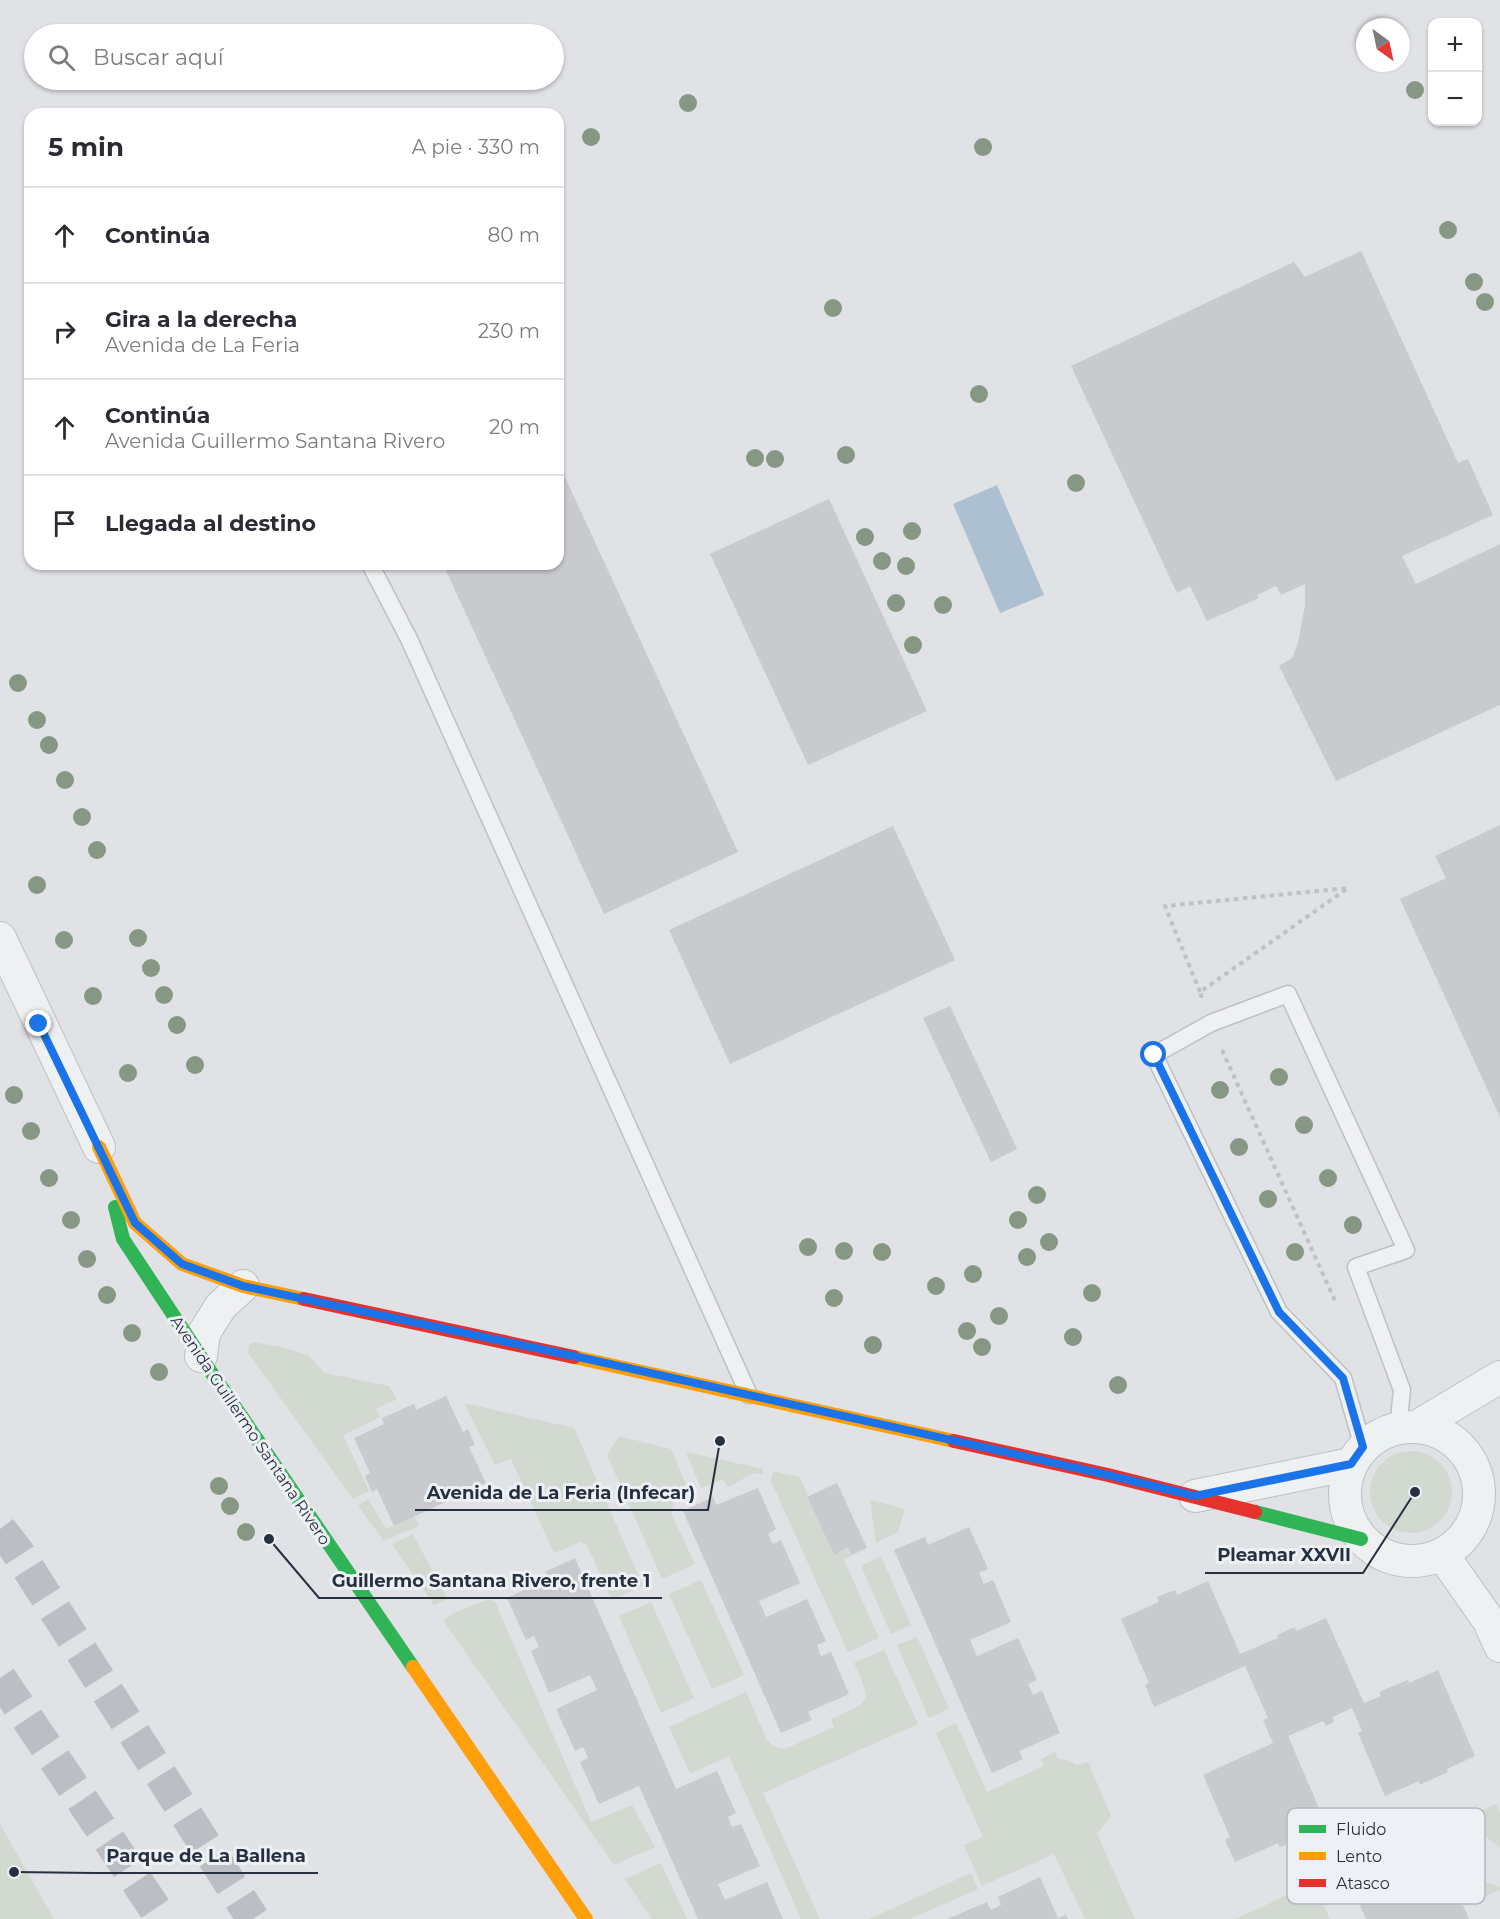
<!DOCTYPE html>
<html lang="es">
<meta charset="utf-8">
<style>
body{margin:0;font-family:Montserrat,sans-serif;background:#f2f2f3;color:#2b2b33}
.controls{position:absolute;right:18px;top:18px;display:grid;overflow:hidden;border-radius:12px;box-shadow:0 2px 4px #0004}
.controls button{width:54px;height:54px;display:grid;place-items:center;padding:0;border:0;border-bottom:2px solid #e1e1e2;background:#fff;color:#2b2b33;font:30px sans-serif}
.compass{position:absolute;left:1356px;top:18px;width:54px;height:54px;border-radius:50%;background:#fff;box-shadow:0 2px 4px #0004;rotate:147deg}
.stop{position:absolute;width:18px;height:18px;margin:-14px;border:4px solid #1a73e8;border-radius:50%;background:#fff}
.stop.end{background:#1a73e8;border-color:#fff;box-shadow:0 2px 6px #0008}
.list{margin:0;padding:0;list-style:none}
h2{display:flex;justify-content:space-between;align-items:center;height:78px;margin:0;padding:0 24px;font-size:26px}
h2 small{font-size:20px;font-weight:400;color:#7c7c81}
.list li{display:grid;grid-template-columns:39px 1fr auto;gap:18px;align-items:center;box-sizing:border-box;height:96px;padding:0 24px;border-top:2px solid #e1e1e2}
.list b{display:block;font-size:22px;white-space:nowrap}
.list p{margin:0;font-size:20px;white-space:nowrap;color:#7c7c81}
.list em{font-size:20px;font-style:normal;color:#7c7c81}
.icon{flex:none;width:33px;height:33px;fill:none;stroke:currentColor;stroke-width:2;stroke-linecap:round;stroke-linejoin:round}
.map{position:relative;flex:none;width:1500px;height:1919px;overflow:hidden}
.search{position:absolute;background:#fff;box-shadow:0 2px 4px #0004;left:24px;top:24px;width:540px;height:66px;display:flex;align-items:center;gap:15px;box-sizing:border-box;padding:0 21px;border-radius:33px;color:#7c7c81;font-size:22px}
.panel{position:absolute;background:#fff;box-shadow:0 2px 4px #0004;left:24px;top:108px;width:540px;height:462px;border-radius:18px}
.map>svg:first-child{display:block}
.green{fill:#d1d9d0}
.water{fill:#adc0d1}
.building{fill:#c8cace}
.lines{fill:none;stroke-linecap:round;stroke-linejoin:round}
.highway-tunnel{stroke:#bbbec4;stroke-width:33;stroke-dasharray:33 16;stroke-linecap:butt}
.lane-casing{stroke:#bec0c3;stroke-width:19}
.street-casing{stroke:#bec0c3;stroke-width:34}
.path{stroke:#bfc1c5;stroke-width:4;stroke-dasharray:4.5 4.5;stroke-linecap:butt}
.lane{stroke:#eff0f2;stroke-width:16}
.street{stroke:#eff0f2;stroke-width:32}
.fast{stroke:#30b455;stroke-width:14}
.slow{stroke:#ff9f0a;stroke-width:14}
.jam{stroke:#e5322d;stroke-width:14}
.tree{fill:#869883}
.route{stroke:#1a73e8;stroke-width:8}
.labels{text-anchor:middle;stroke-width:6;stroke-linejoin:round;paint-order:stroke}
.street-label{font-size:16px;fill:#26303f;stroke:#edf1f5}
.key{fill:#edf1f5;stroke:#b1b7be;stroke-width:1.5}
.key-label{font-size:16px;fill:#26303f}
.leader{fill:none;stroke:#26303f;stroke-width:2}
.callout-dot{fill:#26303f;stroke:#edf1f5;stroke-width:2}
.callout-label{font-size:18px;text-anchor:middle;font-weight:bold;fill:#26303f;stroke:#edf1f5;stroke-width:6;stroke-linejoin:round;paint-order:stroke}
</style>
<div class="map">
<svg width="1500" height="1919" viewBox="0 0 1500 1919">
<rect width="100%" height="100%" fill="#e0e2e5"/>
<g class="green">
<path d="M254,1342l28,5 26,8 17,18 64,13 8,13 -21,10 4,8 -37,18 26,56 -16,8 -105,-146 1,-8z"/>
<path d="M464,1403l110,25 69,158 -31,14 -25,-55 -6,-3 -27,11 -43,-94 -16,6z"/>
<path d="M619,1436l52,13 19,45 -16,7 -3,12 24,51 -33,15 -55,-124z"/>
<circle cx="1411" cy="1492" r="41"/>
<path d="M686,1452l77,17v6l-9,-2 -26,14 -5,-8 -22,9z"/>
<path d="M773,1471l27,6 8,19 -1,2 26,56 15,-7 4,8 -8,5 35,78 -31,14 -77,-171z"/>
<path d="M368,1499l18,30 28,-13 5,10 -35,15 -26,-35z"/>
<path d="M870,1500l35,9 -7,23 -22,11z"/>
<path d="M413,1534l34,65 -13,6 -42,-61z"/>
<path d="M881,1556l30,69 -20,9 -30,-68z"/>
<path d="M701,1580l43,95 -32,14 -43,-95z"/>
<path d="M490,1599l5,3 96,220 41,-17 23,42 -41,18 -171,-245 11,-7z"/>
<path d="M651,1602l43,96 -33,15 -42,-97z"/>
<path d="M917,1637l32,72 -20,9 -32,-73z"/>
<path d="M884,1650l34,74 -155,69 57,126h-19l-72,-163 -39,18 -21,-47 77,-35 21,48c5,6 12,10 20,8l47,-21 -3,-8c39,-18 42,-14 23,-56z"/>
<path d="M956,1723l31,69 57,-26 -3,-7 14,-7 3,7 10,1 9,5 11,-3 23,54 -14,18 38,85h-50l-31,-65 -72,32 -18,-41 19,-8 -47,-104z"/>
<path d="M1496,1804l4,9v35c-14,-14 -29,-19 -49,-23z"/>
<path d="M0,1824l54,95h-54z"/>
<path d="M661,1863l26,56h-35l-27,-40z"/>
<path d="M971,1873l7,16 -68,30h-41z"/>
<path d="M1464,1875l36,12v3l-25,10z"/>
<path d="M1314,1883l16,36h-95z"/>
</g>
<path class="water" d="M997,485l47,110 -44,18 -47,-109z"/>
<g class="building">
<path d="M1361,251l97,212 10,-4 25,56 -91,41 14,28 84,-40v161l-164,76 -57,-115 13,-8 6,-15 7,-38v-21l-24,11 -5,-9 -19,9 2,3 -52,23 -17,-35 -13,7 -106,-227 223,-104 11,15z"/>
<path d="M558,462l180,390 -134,62 -161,-350h115z"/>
<path d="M829,499l98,212 -119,54 -98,-211z"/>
<path d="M1500,825v292l-100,-218 46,-21 -11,-22z"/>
<path d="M893,826l62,134 -225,104 -61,-134z"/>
<path d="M950,1006l67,143 -26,13 -68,-144z"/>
<path d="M446,1396l17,36 5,-3 7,16 -6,2 17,36 -92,43 -17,-37 -5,3 -7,-16 5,-3 -16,-35 30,-14 -2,-6 32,-14 2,6z"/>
<path d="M837,1483l30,65 -15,7 -4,-8 -14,8 -27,-58z"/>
<path d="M758,1488l18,41 -8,5 5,10 8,-4 19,43 -41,18 7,16 41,-18 19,42 -9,4 4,11 10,-4 18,42 -41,18 4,8 -31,13 -98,-222 30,-14 3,8z"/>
<path d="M969,1527l19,42 -9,4 5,11 9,-4 18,42 -41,18 7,16 41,-18 19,42 -9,4 5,11 9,-4 18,42 -41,18 4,8 -31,14 -98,-223 31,-13 3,8z"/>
<path d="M575,1558l101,231 41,-18 19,42 -8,4 4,10 9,-3 19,42 -42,18 7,16 42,-18 16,37h-85l-59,-133 -40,18 -19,-42 8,-4 -5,-11 -8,4 -19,-42 41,-19 -7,-15 -41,18 -18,-42 8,-4 -5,-11 -8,4 -19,-42 41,-19 -3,-7z"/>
<path d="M1208,1581l32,73 38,-16 -1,-3 18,-8 1,4 30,-13 38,85 17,-7 -2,-4 29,-12 1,3 29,-13 37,86 -28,13 1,3 -29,13v-4l-34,15 -27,-63 4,-2 -10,-23 -19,9 1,5 -8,4 -3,-5 -35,15 37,86 -30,13 3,5 -18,7 -2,-4 -43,19 -10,-22 5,-3 -27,-62 70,-32 -10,-23 5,-2 -23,-52 -91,41 -9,-22 4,-2 -28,-64 38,-17 -2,-5 18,-7 2,5z"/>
<path d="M1431,1834l20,45 -8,4 5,12 9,-4 12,28h-103l-22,-49z"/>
<path d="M1040,1877l18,41 8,-3 2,4h-121l40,-17 4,8 10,-5 -3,-8z"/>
</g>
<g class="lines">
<g class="highway-tunnel">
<path d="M0,1529l17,22 236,368"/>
<path d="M0,1678l162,241"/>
</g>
<defs>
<g id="lane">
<path d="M370,564l39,75 340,756"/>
<path d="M1363,1447l-20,-69 -64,-66 -125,-257 57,-32 77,-29 118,256 -50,17 46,123 -4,38"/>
</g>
<g id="street">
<path d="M0,938l99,209"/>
<path d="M201,1356l3,-23 17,-27 22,-20"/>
<path d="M1418,1426l82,-49"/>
<circle cx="1412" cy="1494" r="67"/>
<path d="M1195,1496l156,-32"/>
<path d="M1442,1554l47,67 11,25"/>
</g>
</defs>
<use href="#lane" class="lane-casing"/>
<use href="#street" class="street-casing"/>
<g class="path">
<path d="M1200,992l-35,-86 183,-18 -148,104 2,6"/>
<path d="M1222,1050l114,253"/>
</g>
<use href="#lane" class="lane"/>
<use href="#street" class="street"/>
<g class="fast">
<path d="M115,1207l8,32 88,133 202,295"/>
<path d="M1255,1512l106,27"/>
</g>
<g class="slow">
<path d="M99,1147l36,76 47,41 61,22 61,13"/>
<path d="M574,1357l380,84"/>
<path d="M413,1667l173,252"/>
</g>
<g class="jam">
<path d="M304,1299l270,58"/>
<path d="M954,1441l154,34 147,37"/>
</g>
</g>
<g class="tree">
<circle cx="1415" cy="90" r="9"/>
<circle cx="688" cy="103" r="9"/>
<circle cx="591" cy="137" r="9"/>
<circle cx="983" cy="147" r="9"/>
<circle cx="1448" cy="230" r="9"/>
<circle cx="1474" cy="282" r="9"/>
<circle cx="1485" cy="302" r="9"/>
<circle cx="833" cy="308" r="9"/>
<circle cx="979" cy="394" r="9"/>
<circle cx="846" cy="455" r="9"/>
<circle cx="755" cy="458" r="9"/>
<circle cx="775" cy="459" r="9"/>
<circle cx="1076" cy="483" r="9"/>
<circle cx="912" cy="531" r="9"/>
<circle cx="865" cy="537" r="9"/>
<circle cx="882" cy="561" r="9"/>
<circle cx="906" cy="566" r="9"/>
<circle cx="896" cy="603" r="9"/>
<circle cx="943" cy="605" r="9"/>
<circle cx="913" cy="645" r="9"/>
<circle cx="18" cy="683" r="9"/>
<circle cx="37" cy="720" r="9"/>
<circle cx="49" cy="745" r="9"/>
<circle cx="65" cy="780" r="9"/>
<circle cx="82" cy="817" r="9"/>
<circle cx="97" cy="850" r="9"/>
<circle cx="37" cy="885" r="9"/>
<circle cx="138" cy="938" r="9"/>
<circle cx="64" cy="940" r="9"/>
<circle cx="151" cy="968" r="9"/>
<circle cx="164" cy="995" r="9"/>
<circle cx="93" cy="996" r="9"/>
<circle cx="177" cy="1025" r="9"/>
<circle cx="195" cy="1065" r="9"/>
<circle cx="128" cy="1073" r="9"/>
<circle cx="1279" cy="1077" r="9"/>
<circle cx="1220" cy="1090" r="9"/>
<circle cx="14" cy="1095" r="9"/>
<circle cx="1304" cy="1125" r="9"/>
<circle cx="31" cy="1131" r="9"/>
<circle cx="1239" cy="1147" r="9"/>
<circle cx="49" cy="1178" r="9"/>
<circle cx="1328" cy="1178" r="9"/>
<circle cx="1037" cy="1195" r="9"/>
<circle cx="1268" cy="1199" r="9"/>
<circle cx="71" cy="1220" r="9"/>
<circle cx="1018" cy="1220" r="9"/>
<circle cx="1353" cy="1225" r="9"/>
<circle cx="1049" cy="1242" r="9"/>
<circle cx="808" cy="1247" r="9"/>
<circle cx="844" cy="1251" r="9"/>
<circle cx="882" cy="1252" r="9"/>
<circle cx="1295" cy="1252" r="9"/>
<circle cx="1027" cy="1257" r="9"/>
<circle cx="87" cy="1259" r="9"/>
<circle cx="973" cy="1274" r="9"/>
<circle cx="936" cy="1286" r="9"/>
<circle cx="1092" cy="1293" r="9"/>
<circle cx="107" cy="1295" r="9"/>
<circle cx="834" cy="1298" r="9"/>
<circle cx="999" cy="1316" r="9"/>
<circle cx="967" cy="1331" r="9"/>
<circle cx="132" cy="1333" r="9"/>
<circle cx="1073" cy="1337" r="9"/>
<circle cx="873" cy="1345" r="9"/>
<circle cx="982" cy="1347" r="9"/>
<circle cx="159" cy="1372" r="9"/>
<circle cx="1118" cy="1385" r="9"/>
<circle cx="219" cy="1486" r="9"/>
<circle cx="230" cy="1506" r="9"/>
<circle cx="246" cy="1532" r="9"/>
</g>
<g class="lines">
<path class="route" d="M39,1024l96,199 47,41 61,22 349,74 516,115 87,21 156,-32 12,-17 -20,-69 -64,-66 -125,-257"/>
</g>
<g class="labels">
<g class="street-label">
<text transform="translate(251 1430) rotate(56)" y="6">Avenida Guillermo Santana Rivero</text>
</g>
</g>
<rect x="1287" y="1808" width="198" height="96" rx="9" class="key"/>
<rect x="1299" y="1825" width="27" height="8" fill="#30b455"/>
<rect x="1299" y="1852" width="27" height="8" fill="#ff9f0a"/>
<rect x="1299" y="1879" width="27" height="8" fill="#e5322d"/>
<g class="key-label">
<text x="1336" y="1835">Fluido</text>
<text x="1336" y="1862">Lento</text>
<text x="1336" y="1889">Atasco</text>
</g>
<path class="leader" d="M720 1441L708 1510H415M1415 1492L1363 1573H1205M269 1539L319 1598H662M14 1872L94 1873H318"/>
<g class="callout-dot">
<circle cx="720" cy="1441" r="6"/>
<circle cx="1415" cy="1492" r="6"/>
<circle cx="269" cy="1539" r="6"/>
<circle cx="14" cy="1872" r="6"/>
</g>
<g class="callout-label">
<text x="561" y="1499">Avenida de La Feria (Infecar)</text>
<text x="1284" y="1561">Pleamar XXVII</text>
<text x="491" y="1587">Guillermo Santana Rivero, frente 1</text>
<text x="206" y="1862">Parque de La Ballena</text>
</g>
</svg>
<div class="controls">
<button>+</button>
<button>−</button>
</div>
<svg class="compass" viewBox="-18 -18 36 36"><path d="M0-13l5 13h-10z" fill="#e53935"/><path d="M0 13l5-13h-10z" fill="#7c7c81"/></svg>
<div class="stop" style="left:1154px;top:1055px"></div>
<div class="stop end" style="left:39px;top:1024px"></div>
<div class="search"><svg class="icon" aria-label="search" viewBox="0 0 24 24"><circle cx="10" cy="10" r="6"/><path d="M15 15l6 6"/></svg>Buscar aquí</div>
<section class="panel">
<h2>5 min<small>A pie · 330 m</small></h2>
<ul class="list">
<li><svg class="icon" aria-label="ahead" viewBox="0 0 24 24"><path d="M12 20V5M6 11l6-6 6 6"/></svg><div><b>Continúa</b></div><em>80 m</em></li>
<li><svg class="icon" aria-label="right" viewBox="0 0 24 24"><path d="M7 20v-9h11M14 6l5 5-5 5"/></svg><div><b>Gira a la derecha</b><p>Avenida de La Feria</p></div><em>230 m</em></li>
<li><svg class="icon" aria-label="ahead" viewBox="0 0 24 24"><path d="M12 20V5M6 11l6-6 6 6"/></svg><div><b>Continúa</b><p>Avenida Guillermo Santana Rivero</p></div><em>20 m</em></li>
<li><svg class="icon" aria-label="arrive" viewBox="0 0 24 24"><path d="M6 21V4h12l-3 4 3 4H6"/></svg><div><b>Llegada al destino</b></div></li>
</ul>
</section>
</div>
